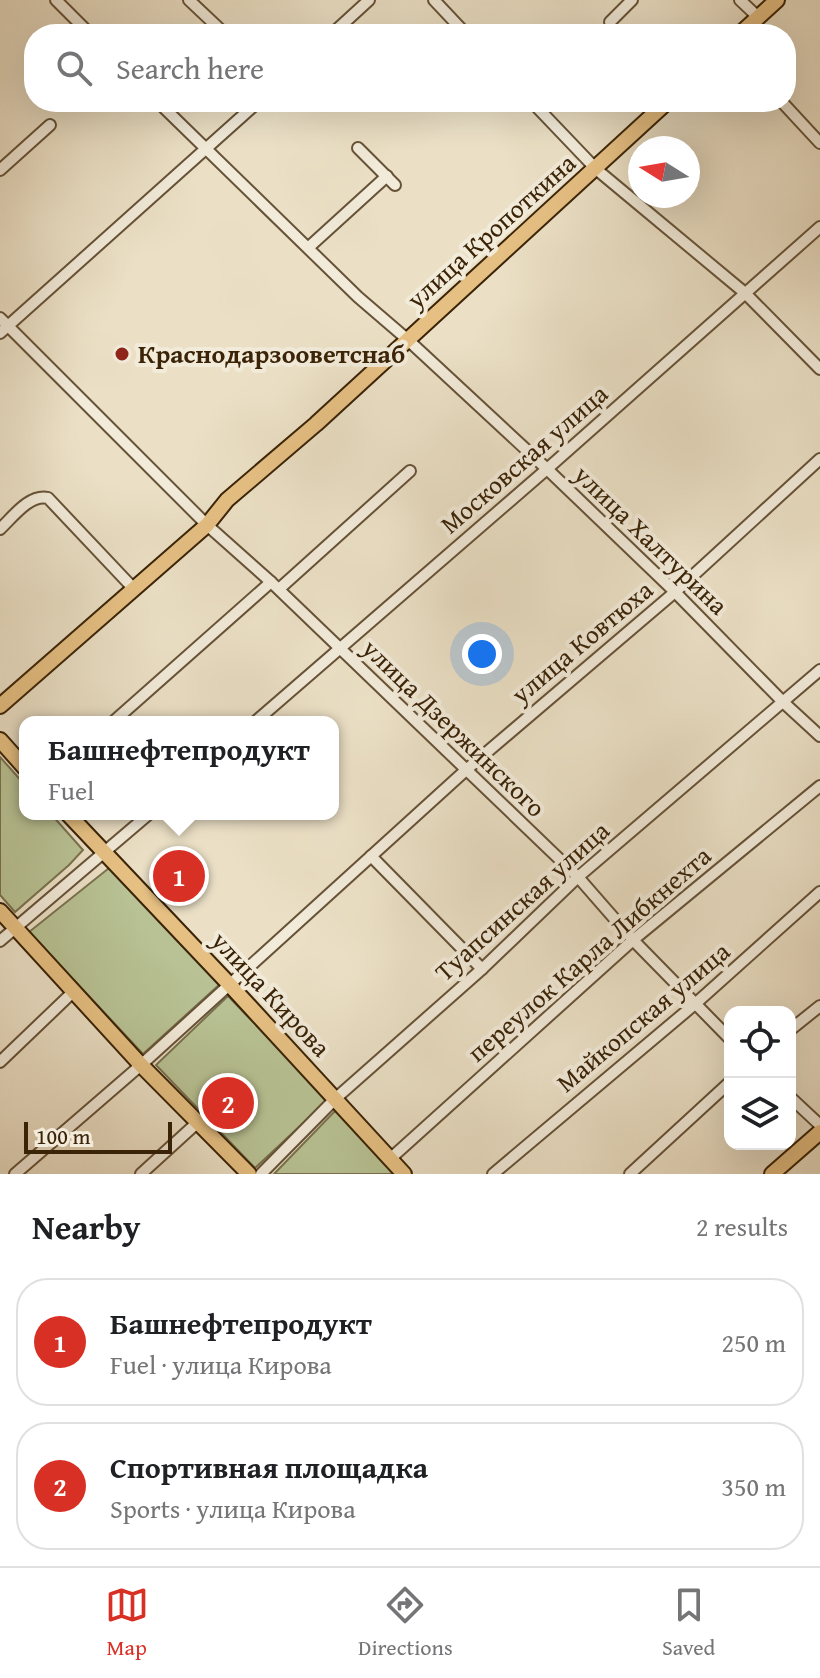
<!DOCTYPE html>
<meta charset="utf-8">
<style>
body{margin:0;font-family:"Gentium Book Plus",serif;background:#f2f2f2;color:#202124}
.controls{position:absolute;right:24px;bottom:24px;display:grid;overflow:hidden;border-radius:16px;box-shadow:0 8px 32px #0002}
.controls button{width:72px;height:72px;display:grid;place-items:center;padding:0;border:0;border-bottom:2px solid #e0e0e0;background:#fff;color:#202124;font:40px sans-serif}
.compass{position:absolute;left:628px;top:136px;width:72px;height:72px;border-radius:50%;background:#fff;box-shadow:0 8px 32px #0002;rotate:281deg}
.scale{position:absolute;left:24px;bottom:20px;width:148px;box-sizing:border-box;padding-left:8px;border:4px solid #3a2307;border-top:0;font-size:22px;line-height:28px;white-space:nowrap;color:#3a2307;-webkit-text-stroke:6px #f2ebda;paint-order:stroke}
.you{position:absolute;left:482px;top:654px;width:28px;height:28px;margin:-20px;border:6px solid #fff;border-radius:50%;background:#1a73e8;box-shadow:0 0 0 12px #1a73e833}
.badge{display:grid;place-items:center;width:52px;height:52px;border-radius:50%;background:#d93025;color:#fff;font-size:26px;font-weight:700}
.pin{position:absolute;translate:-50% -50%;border:4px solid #fff;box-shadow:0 2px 8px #0006}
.popup{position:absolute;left:19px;top:716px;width:320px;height:104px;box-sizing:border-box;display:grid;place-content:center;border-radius:16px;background:#fff;filter:drop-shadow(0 2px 6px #0005);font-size:26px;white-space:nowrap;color:#757577}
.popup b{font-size:30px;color:#202124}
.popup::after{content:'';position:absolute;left:50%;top:100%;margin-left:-16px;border:16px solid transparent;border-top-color:#fff}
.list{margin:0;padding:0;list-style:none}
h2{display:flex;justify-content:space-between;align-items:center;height:104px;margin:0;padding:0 32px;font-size:34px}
h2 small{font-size:26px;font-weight:400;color:#757577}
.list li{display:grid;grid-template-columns:52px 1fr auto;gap:24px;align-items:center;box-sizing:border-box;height:128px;margin:0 16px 16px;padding:0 16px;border:2px solid #e0e0e0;border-radius:32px}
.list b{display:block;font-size:30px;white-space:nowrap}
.list p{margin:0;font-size:26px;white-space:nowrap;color:#757577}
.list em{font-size:26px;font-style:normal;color:#757577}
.icon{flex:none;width:44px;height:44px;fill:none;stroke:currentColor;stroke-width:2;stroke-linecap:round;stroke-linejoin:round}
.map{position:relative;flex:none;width:820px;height:1174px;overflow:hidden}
.search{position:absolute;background:#fff;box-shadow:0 8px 32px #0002;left:24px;right:24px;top:24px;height:88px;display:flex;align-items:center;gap:20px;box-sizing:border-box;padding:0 28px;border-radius:32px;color:#757577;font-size:30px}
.sheet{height:392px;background:#fff}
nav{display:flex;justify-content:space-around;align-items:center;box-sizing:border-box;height:112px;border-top:2px solid #e0e0e0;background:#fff;font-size:22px;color:#757577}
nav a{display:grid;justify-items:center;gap:4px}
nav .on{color:#d93025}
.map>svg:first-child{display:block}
.green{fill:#b8c294;stroke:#79724e;stroke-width:2}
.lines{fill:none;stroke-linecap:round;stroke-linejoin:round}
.minor-casing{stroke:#665237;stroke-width:14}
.major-casing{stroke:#3a2307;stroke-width:18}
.minor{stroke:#f2ebda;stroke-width:10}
.major{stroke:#e6c083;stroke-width:14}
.poi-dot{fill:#8f2418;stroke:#f2ebda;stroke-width:3}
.labels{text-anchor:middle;stroke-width:8;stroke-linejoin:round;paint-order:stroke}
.street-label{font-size:26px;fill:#3a2307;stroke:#f2ebda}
.poi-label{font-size:26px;font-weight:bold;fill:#3a2307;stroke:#f2ebda;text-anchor:start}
</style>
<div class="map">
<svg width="820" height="1174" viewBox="0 0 820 1174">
<rect width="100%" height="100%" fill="#ebe0c6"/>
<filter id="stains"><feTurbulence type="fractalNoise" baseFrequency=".0025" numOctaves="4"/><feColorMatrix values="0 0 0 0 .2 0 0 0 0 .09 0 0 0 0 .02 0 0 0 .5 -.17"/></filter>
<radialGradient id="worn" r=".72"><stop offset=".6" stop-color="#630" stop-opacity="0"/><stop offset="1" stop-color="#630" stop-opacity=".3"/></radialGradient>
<g class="green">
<path d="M0,757l25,28v29h26l32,36 -14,15 -54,47 -15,-17z"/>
<path d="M109,868l111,116 -77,70 -114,-122z"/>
<path d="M228,996l100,104 -73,68 -99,-103z"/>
<path d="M336,1110l59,64h-121z"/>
</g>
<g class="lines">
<defs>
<g id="minor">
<path d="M56,0l34,34"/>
<path d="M189,0l36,34"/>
<path d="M434,0l32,34"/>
<path d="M740,0l18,17"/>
<path d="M610,22l22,-22"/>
<path d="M332,34l37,-34"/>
<path d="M158,102l200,195 50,43 139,129 128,123 108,110 37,34"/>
<path d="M532,102l64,67 149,124 75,76"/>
<path d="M782,102l38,41"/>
<path d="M358,148l37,37"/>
<path d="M0,170l50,-45"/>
<path d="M309,247l78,-71"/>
<path d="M0,318l207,207 64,57 307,295 55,63 97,99"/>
<path d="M0,333l258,-231"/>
<path d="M0,529c13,-12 29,-35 48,-31l85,90"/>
<path d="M279,589l131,-118"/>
<path d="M113,722l158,-140"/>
<path d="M255,722l292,-253 273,-242"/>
<path d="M371,856l111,113"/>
<path d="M0,941l149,-127"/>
<path d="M790,1030l30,-24"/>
<path d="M0,1062l74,-71"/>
<path d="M790,1097l30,28"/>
<path d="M390,1159l243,-219 187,-154"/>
<path d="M15,1174l126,-109 325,-295 209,-178 145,-133"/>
<path d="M141,1174l57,-52"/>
<path d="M261,1174l74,-75 147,-130 96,-92 242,-207"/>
<path d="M493,1174l202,-170 125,-112"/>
<path d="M630,1174l100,-92"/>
</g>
<g id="major">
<path d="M740,34l37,-34"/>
<path d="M0,706l207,-181 20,-25 89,-76 351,-322"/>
<path d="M0,740l25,28"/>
<path d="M68,814l161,170 175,190"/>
<path d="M0,911l141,154 108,109"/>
<path d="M772,1174l48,-42"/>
</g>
</defs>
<use href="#minor" class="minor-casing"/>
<use href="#major" class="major-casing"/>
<use href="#minor" class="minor"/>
<use href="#major" class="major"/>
</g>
<circle class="poi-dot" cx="122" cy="354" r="8"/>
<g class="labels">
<g class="street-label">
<text transform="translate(491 231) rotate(-42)" y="9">улица Кропоткина</text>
<text transform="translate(524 459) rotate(-41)" y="9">Московская улица</text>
<text transform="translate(651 540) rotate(44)" y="9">улица Халтурина</text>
<text transform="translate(582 642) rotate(-40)" y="9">улица Ковтюха</text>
<text transform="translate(454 728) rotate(44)" y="9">улица Дзержинского</text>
<text transform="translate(522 901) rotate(-42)" y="9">Туапсинская улица</text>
<text transform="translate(589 954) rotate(-41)" y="9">переулок Карла Либкнехта</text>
<text transform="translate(271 994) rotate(47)" y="9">улица Кирова</text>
<text transform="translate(643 1017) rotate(-40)" y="9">Майкопская улица</text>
</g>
<g class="poi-label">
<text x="138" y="363">Краснодарзооветснаб</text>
</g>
</g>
<rect width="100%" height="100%" filter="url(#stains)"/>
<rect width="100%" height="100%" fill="url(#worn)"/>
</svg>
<div class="controls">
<button><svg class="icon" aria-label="locate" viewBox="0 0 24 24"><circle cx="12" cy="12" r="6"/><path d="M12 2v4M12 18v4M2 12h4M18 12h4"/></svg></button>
<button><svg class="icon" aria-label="layers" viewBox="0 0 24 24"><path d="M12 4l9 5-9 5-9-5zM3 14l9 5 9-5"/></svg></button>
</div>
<svg class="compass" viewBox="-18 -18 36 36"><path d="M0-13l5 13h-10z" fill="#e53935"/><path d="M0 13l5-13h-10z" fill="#757577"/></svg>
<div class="scale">100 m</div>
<div class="you"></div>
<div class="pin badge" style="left:179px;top:876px">1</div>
<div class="popup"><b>Башнефтепродукт</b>Fuel</div>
<div class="pin badge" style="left:228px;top:1103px">2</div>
<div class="search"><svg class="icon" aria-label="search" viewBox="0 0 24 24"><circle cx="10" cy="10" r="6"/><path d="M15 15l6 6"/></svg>Search here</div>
</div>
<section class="sheet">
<h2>Nearby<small>2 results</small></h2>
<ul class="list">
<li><span class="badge">1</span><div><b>Башнефтепродукт</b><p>Fuel · улица Кирова</p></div><em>250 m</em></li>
<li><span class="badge">2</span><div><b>Спортивная площадка</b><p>Sports · улица Кирова</p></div><em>350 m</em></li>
</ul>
</section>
<nav>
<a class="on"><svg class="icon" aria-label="map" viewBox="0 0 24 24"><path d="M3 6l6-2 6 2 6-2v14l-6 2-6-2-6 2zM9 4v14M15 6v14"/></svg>Map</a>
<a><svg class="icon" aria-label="directions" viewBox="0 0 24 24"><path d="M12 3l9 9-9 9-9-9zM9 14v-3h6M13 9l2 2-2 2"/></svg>Directions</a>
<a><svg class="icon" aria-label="saved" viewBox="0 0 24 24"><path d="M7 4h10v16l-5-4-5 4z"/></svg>Saved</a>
</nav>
